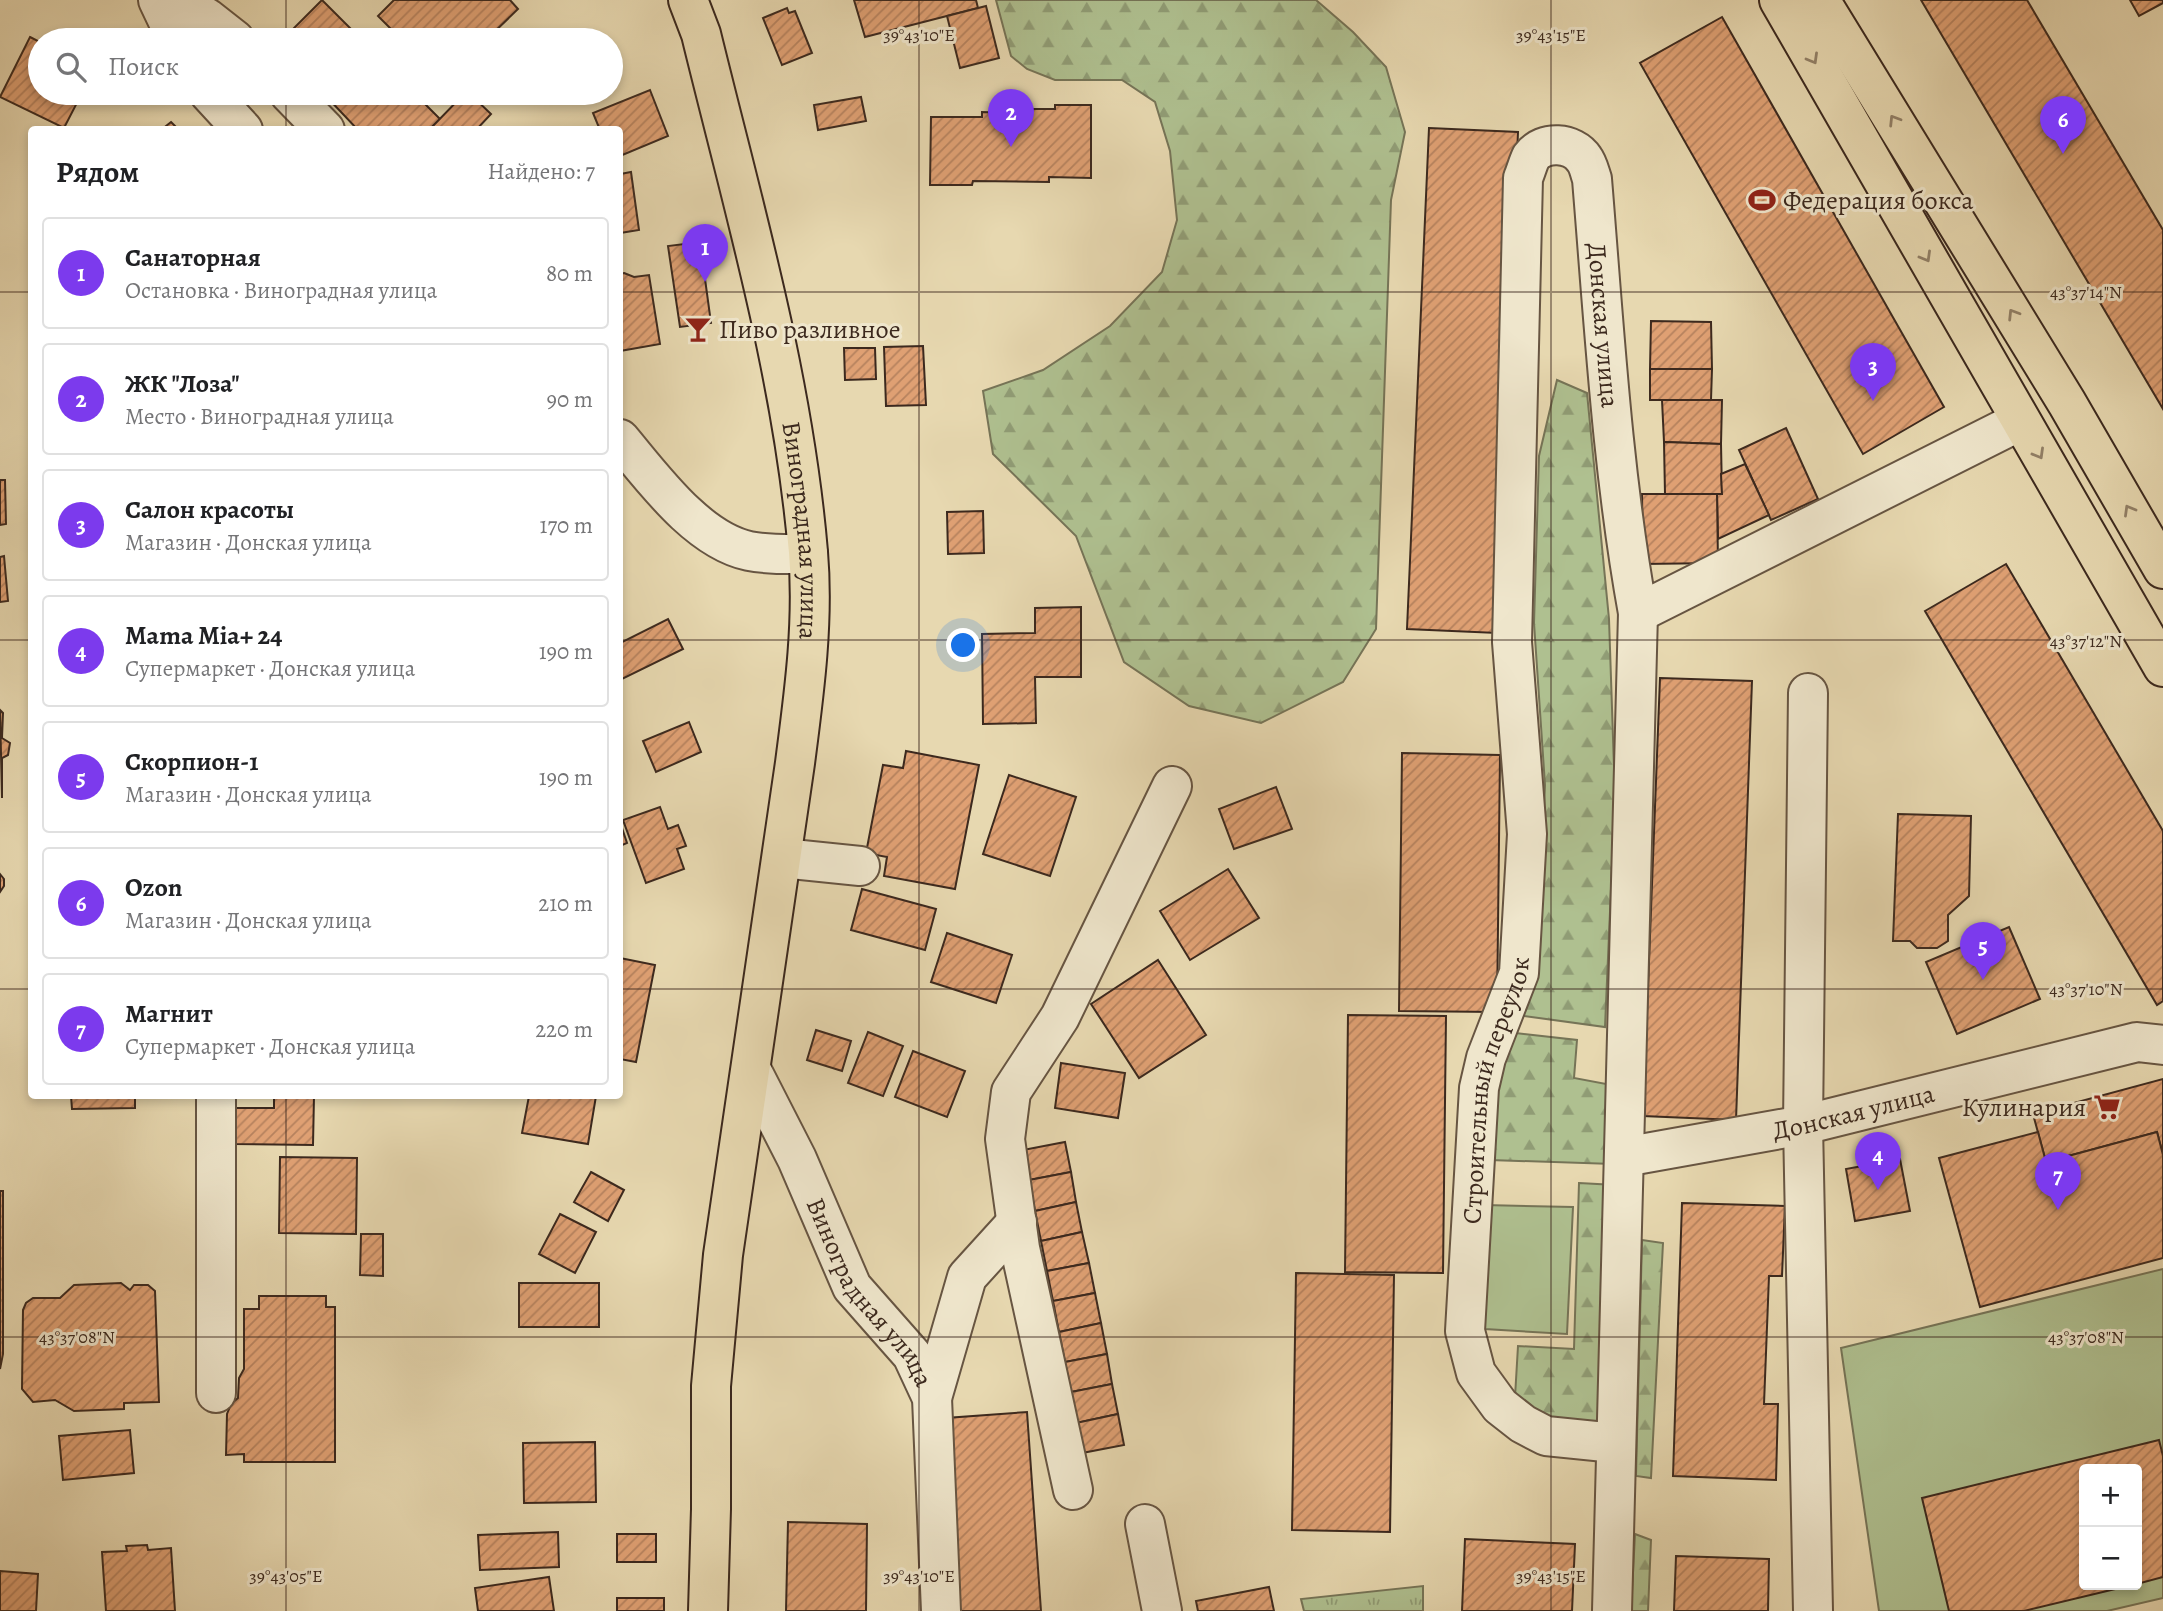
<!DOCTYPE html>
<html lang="ru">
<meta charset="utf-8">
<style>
body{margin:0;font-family:Alegreya,serif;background:#f2f2f2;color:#202124}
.controls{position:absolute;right:21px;bottom:21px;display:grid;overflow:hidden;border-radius:7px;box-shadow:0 4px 10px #0003}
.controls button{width:63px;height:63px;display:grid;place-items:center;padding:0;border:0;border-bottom:2px solid #e0e0e0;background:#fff;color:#202124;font:35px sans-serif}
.you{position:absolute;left:964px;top:646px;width:24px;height:24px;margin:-18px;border:5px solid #fff;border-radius:50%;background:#1a73e8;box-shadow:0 0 0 10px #1a73e833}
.badge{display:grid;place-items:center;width:46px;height:46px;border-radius:50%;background:#7c3aed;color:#fff;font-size:23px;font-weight:700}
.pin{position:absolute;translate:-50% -58px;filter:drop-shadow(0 2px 4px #0008)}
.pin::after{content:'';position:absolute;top:37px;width:24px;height:21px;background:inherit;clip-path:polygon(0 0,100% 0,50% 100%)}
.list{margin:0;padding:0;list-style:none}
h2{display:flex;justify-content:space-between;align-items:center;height:91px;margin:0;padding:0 28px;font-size:30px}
h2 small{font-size:23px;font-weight:400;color:#757577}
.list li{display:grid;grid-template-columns:46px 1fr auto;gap:21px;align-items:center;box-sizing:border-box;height:112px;margin:0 14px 14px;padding:0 14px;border:2px solid #e0e0e0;border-radius:7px}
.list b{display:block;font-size:26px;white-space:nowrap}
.list p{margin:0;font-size:23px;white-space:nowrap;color:#757577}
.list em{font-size:23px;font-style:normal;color:#757577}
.icon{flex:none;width:38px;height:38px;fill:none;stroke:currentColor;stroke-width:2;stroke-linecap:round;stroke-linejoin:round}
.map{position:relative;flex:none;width:2163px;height:1611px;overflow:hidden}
.search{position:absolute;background:#fff;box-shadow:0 4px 10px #0003;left:28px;top:28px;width:595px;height:77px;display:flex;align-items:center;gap:18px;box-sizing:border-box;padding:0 24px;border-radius:38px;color:#757577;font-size:26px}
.panel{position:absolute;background:#fff;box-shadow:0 4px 10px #0003;left:28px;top:126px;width:595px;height:973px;border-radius:7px}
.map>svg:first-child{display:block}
.grass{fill:url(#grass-tufts);stroke:#767457;stroke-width:2}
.forest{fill:url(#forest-firs);stroke:#767457;stroke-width:2}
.park{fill:#afc090;stroke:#767457;stroke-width:2;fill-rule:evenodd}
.building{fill:url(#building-hatch);stroke:#3c291e;stroke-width:2}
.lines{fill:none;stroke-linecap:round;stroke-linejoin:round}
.minor-casing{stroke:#675542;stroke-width:42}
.major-casing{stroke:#3c291e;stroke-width:42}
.minor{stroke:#efe6cc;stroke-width:38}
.major{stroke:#e7d8b0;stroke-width:38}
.oneway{stroke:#928067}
.ticks{fill:none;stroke:#3c291e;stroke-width:2;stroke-opacity:0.45}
.labels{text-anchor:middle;stroke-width:6;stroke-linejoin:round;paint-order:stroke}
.poi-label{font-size:26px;fill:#3c291e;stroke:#efe6cc;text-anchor:start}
.street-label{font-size:26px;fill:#3c291e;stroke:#efe6cc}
.ticks-label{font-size:18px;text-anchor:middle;fill:#3c291e;stroke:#efe6cc;stroke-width:6;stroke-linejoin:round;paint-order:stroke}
</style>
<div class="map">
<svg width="2163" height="1611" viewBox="0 0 2163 1611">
<defs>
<pattern id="grass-tufts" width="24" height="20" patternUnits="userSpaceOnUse" patternTransform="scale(1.75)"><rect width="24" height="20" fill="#afc090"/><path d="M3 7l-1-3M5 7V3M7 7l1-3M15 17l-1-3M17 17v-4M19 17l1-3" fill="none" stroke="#909c75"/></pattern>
<pattern id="forest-firs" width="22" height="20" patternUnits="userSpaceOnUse" patternTransform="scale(1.75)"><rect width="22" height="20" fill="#afc090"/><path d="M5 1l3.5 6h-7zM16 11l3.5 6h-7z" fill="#909c75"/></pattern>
<pattern id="building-hatch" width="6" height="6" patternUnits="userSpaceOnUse" patternTransform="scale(1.75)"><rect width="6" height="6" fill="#dfa073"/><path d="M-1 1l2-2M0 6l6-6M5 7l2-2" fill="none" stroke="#b6825e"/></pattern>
</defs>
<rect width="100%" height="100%" fill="#e7d8b0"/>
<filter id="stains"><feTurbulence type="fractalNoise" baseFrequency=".00286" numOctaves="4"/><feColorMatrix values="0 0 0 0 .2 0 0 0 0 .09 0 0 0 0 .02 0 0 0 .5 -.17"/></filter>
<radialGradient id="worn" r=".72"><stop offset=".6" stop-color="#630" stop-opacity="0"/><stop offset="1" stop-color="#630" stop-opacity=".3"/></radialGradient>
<path class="grass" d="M1423,1586v25h-119l-3,-12z"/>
<g class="forest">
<path d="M996,0h320l37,32 33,35 19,65 -14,68 -15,429 -33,53 -82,41 -72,-17 -65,-44 -48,-126 -83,-82 -10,-63 60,-21 67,-44 52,-54 15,-52 -7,-69 -15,-49 -33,-22h-67l-28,-11 -16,-13z"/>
<path d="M1557,380l30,13 22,226 6,178 -10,230 -88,-12 20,-45 8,-185 -11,-162 5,-167z"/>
<path d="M1507,1032l70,8 -3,38 43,8 -4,78 -123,-4 3,-65z"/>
<path d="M1579,1183l36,2 -12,241 -43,-2 -45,-27 3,-51 56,3z"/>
<path d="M1642,1240l21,3 -12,235 -15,-2z"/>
<path d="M1635,1534l16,6 -3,71h-17z"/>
</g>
<g class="park">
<path d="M1484,1205l89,2 -6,127 -82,-5z"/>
<path d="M2163,1269v329l-56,13h-228l-38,-263zM2084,1469h53v116h-53z"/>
</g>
<g class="building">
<path d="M322,0l40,40h-78l2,-4z"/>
<path d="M394,0h116l8,9 -32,31h-84l-24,-24z"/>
<path d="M854,0h122l2,8 -113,29z"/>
<path d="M1921,0h106l136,230v179z"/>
<path d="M2130,0h33v3l-24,13z"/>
<path d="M986,6l13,52 -39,10 -13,-52z"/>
<path d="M787,8l2,5 6,-2 17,42 -30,12 -19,-47z"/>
<path d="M1722,17l222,390 -81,47 -223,-391z"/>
<path d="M30,37l10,5v51h42l-18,35 -64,-31z"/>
<path d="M650,90l18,46 -48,20v-26h-20l-7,-17z"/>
<path d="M323,93h91l26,26 -11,11h-71z"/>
<path d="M465,93h4l22,21 -15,16h-47z"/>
<path d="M861,97l5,24 -48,9 -4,-25z"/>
<path d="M1055,105h36v73l-42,-1v5l-76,-1 -1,4h-42l1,-68h51v-5l36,1v-4h37z"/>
<path d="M171,122l8,8h-18z"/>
<path d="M1429,128l89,4 -21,501 -90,-4z"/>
<path d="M631,172l8,58 -19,3v-59z"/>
<path d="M700,242l11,81 -31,4 -12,-81z"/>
<path d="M624,273l10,4 15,-2 11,69 -40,7v-77z"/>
<path d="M1651,321l60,1 1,47h-62z"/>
<path d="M923,346l3,59 -40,1 -2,-59z"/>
<path d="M844,348h31l1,31 -31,1z"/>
<path d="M1650,369h62l-1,31h-61z"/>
<path d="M1662,400h60l-1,44 -57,-2z"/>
<path d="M1786,428l32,71 -47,21 -32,-70z"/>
<path d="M1664,442l57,2 1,50h-57z"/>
<path d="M1745,464l24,51 -51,24 -1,-45h5l-1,-20z"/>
<path d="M0,480h5l1,44 -6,1z"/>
<path d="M1642,494h75l1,69 -75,1z"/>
<path d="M983,511l1,42 -36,1 -1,-42z"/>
<path d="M4,556l4,45 -8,1v-45z"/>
<path d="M2006,564l157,267v170l-6,4 -232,-394z"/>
<path d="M1081,607v70h-46l1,46 -53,1 -1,-90 53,-1v-25z"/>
<path d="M668,619l15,30 -63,31v-37z"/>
<path d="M1660,678l92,3 -16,439 -93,-4z"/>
<path d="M0,710l3,3 -1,25 8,5 -2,12 -6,3v40z"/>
<path d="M689,722l12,30 -45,20 -13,-31z"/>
<path d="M906,751l73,14 -24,124 -71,-13 3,-19 -21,-4 17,-88 20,3z"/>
<path d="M1402,753l98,2 -3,257 -98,-1z"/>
<path d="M1009,775l67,22 -26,79 -67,-22z"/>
<path d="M1276,787l16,42 -58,20 -15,-40z"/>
<path d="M660,807l8,22 10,-4 8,21 -9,3 7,20 -38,14 -23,-63z"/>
<path d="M1898,814l73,2 -2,80 -21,19v26l-11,7h-20l-7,-7h-17z"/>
<path d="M620,822l7,21 -7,3z"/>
<path d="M1228,869l31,49 -69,42 -30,-49z"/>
<path d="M0,874l4,5v7l-4,6z"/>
<path d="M862,889l74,20 -11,41 -74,-20z"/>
<path d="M2009,927l31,72 -83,35 -31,-72z"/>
<path d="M947,933l65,22 -16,48 -65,-21z"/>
<path d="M620,958l35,7 -19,97 -16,-3z"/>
<path d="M1158,960l48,75 -67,43 -48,-74z"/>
<path d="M1348,1015l98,1 -3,257 -98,-1z"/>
<path d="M816,1030l35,11 -9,30 -35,-11z"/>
<path d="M868,1032l35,14 -20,50 -35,-13z"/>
<path d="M913,1051l52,20 -18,46 -52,-20z"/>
<path d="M1061,1063l64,10 -7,45 -63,-10z"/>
<path d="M2163,1079v76l-6,-23 -111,30 -13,-48z"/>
<path d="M71,1096h64v12l-63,1z"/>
<path d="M274,1096h40l-1,49 -78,-1v-36h39z"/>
<path d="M529,1096h67l-8,48 -66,-11z"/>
<path d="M2038,1132l8,30 111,-30 6,23v103l-183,49 -41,-149z"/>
<path d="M1065,1142l6,30 -42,8 -6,-30z"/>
<path d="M280,1157l77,1 -1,76 -77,-1z"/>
<path d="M1900,1159l10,52 -55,10 -9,-52z"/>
<path d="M591,1172l33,18 -16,31 -34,-19z"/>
<path d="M1071,1172l5,30 -41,9 -6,-31z"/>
<path d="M0,1191h3v163l-3,15z"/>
<path d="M1076,1202l6,30 -41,9 -6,-30z"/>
<path d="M1682,1203l103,3 -3,70h-13l-5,128h14l-2,76 -103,-4z"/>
<path d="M560,1214l36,18 -21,41 -36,-19z"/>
<path d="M1082,1232l7,31 -42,8 -6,-30z"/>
<path d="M361,1234h22v42l-23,-1z"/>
<path d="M1089,1263l6,30 -42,8 -6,-30z"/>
<path d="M1296,1273l98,2 -4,257 -98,-2z"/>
<path d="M121,1283l9,7 4,-5h14l7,6 4,111 -35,1v6l-50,2 -19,-11 -22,2 -11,-13 1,-79 3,-7 7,-5h27l14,-13z"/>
<rect x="519" y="1283" width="80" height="44"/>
<path d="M1095,1293l6,30 -42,9 -6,-31z"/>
<path d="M259,1296h67v11h9v155h-91v-8l-18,1 1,-41 4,-10 7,-6 1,-20 5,-9v-60h15z"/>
<path d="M1101,1323l6,31 -42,8 -6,-30z"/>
<path d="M1107,1354l5,30 -41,8 -6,-30z"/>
<path d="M1112,1384l6,30 -42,9 -5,-31z"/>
<path d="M1027,1412l14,199h-81l-14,-193z"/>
<path d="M1118,1414l6,31 -42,8 -6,-30z"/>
<path d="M130,1430l4,43 -71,7 -4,-44z"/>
<path d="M2159,1440l4,16v121l-26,7v-115h-53v116h48l-108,26h-75l-27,-113z"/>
<path d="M595,1442l1,60 -72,1 -1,-60z"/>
<path d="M788,1522l79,2 -1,87h-80z"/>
<path d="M558,1532l1,35 -79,3 -2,-35z"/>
<rect x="617" y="1534" width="39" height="28"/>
<path d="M1465,1539l110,5 -3,67h-110z"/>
<path d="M147,1545l1,5 23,-2 4,63h-69l-4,-59 25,-1 -1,-5z"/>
<path d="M1676,1556l93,3 -1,52h-94z"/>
<path d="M0,1571l38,3 -2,37h-36z"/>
<path d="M549,1577l5,34h-76l-3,-23z"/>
<path d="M1269,1587l5,24h-76l-2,-10z"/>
<rect x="617" y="1598" width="47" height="13"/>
</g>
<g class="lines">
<defs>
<g id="minor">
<path d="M158,0l19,40"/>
<path d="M177,0l30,18 28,22"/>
<path d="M209,93l34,37"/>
<path d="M289,93l36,37"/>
<path d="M620,439c32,38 77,101 129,112 20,4 39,3 59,3"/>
<path d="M1808,693l-5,432 10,486"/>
<path d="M782,858l78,8"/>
<path id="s1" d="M752,1071l45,88 55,128 60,68 20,43 9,213"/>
<path d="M216,1096v297"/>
<path id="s2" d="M1624,1157l179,-32 334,-83 26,3"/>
<path d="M932,1398l35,-121 50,-55"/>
<path id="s3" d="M1615,1443l-69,-7 -23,-12 -23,-18 -24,-33 -11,-42 14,-243 7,-30 33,-85 8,-139 -15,-192 11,-464c3,-7 5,-15 8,-21 12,-17 42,-15 53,2 4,5 6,14 8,20 12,145 20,291 46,434l382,-192"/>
<path d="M1073,1490l-53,-242 -15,-109 6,-47 49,-75 112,-231"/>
<path d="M1145,1524l17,87"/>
<path d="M1612,1611l26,-998"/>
</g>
<g id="major">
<path id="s4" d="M688,0l13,34c42,172 92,341 107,518 6,70 -4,142 -13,211l-72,492 -12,131v123l-3,102"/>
<path d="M1779,0l384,667"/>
<path d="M1820,0l247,403 96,166"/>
</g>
</defs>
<use href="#minor" class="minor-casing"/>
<use href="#major" class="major-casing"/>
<use href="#minor" class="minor"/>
<use href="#major" class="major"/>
</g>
<defs><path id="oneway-chevron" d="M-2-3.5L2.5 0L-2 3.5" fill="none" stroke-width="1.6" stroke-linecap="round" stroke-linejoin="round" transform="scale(1.75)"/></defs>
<g class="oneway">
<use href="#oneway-chevron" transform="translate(1813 59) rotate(60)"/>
<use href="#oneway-chevron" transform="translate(1894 120) rotate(-122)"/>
<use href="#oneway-chevron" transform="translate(1926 257) rotate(60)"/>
<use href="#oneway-chevron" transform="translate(2013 314) rotate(-122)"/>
<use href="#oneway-chevron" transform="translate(2039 454) rotate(60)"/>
<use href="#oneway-chevron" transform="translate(2129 510) rotate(-120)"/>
</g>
<path class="ticks" d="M286,0v40M919,0v1611M1551,0v1611M286,93v37M0,292h32M620,292h1543M0,640h32M620,640h1543M0,989h32M620,989h1543M286,1096v515M0,1337h2163"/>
<defs>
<symbol id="stadium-bare" viewBox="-9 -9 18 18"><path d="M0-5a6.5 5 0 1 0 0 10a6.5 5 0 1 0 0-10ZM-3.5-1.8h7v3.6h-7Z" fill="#8f2418" stroke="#efe6cc" stroke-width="2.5" paint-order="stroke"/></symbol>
<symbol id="bar-bare" viewBox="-9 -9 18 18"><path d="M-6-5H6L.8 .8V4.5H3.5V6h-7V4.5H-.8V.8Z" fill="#8f2418" stroke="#efe6cc" stroke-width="2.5" paint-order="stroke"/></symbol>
<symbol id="supermarket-bare" viewBox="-9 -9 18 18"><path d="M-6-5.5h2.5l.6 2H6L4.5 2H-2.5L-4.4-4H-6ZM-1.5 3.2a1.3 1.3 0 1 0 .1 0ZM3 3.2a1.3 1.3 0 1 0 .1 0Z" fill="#8f2418" stroke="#efe6cc" stroke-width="2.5" paint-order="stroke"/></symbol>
</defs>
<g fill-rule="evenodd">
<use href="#stadium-bare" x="1743" y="181" width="38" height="38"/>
<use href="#bar-bare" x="679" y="310" width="38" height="38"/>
<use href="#supermarket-bare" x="2088" y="1088" width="38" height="38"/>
</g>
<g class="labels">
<g class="poi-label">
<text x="1783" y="209">Федерация бокса</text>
<text x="719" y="338">Пиво разливное</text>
<text x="2086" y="1116" text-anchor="end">Кулинария</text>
</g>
<g class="street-label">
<text dy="9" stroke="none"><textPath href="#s3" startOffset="1622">Донская улица</textPath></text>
<text dy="9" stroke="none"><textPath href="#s4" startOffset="544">Виноградная улица</textPath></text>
<text dy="9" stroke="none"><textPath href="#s3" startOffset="453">Строительный переулок</textPath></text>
<text dy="9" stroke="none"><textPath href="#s2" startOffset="234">Донская улица</textPath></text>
<text dy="9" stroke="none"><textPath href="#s1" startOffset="252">Виноградная улица</textPath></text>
</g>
</g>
<g class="ticks-label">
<text x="919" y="41">39°43'10"E</text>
<text x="1551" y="41">39°43'15"E</text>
<text x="2086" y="298">43°37'14"N</text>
<text x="2086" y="647">43°37'12"N</text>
<text x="2086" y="995">43°37'10"N</text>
<text x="77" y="1343">43°37'08"N</text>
<text x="2086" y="1343">43°37'08"N</text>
<text x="286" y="1582">39°43'05"E</text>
<text x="919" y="1582">39°43'10"E</text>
<text x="1551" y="1582">39°43'15"E</text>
</g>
<rect width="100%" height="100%" filter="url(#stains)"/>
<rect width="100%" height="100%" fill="url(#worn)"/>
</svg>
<div class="controls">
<button>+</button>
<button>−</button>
</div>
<div class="you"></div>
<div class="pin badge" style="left:705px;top:282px">1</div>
<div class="pin badge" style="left:1011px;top:147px">2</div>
<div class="pin badge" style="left:1873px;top:401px">3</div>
<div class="pin badge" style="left:1878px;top:1190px">4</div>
<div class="pin badge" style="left:1983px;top:980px">5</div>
<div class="pin badge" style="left:2063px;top:154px">6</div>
<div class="pin badge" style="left:2058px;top:1210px">7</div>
<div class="search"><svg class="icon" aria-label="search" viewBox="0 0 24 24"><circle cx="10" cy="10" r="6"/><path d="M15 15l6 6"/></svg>Поиск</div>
<section class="panel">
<h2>Рядом<small>Найдено: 7</small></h2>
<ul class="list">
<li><span class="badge">1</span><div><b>Санаторная</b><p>Остановка · Виноградная улица</p></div><em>80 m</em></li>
<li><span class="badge">2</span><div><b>ЖК &quot;Лоза&quot;</b><p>Место · Виноградная улица</p></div><em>90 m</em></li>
<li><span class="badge">3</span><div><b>Салон красоты</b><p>Магазин · Донская улица</p></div><em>170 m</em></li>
<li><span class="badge">4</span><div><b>Mama Mia+ 24</b><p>Супермаркет · Донская улица</p></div><em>190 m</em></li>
<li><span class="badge">5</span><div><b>Скорпион-1</b><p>Магазин · Донская улица</p></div><em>190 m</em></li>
<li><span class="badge">6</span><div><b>Ozon</b><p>Магазин · Донская улица</p></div><em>210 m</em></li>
<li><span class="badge">7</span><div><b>Магнит</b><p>Супермаркет · Донская улица</p></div><em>220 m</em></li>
</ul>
</section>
</div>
